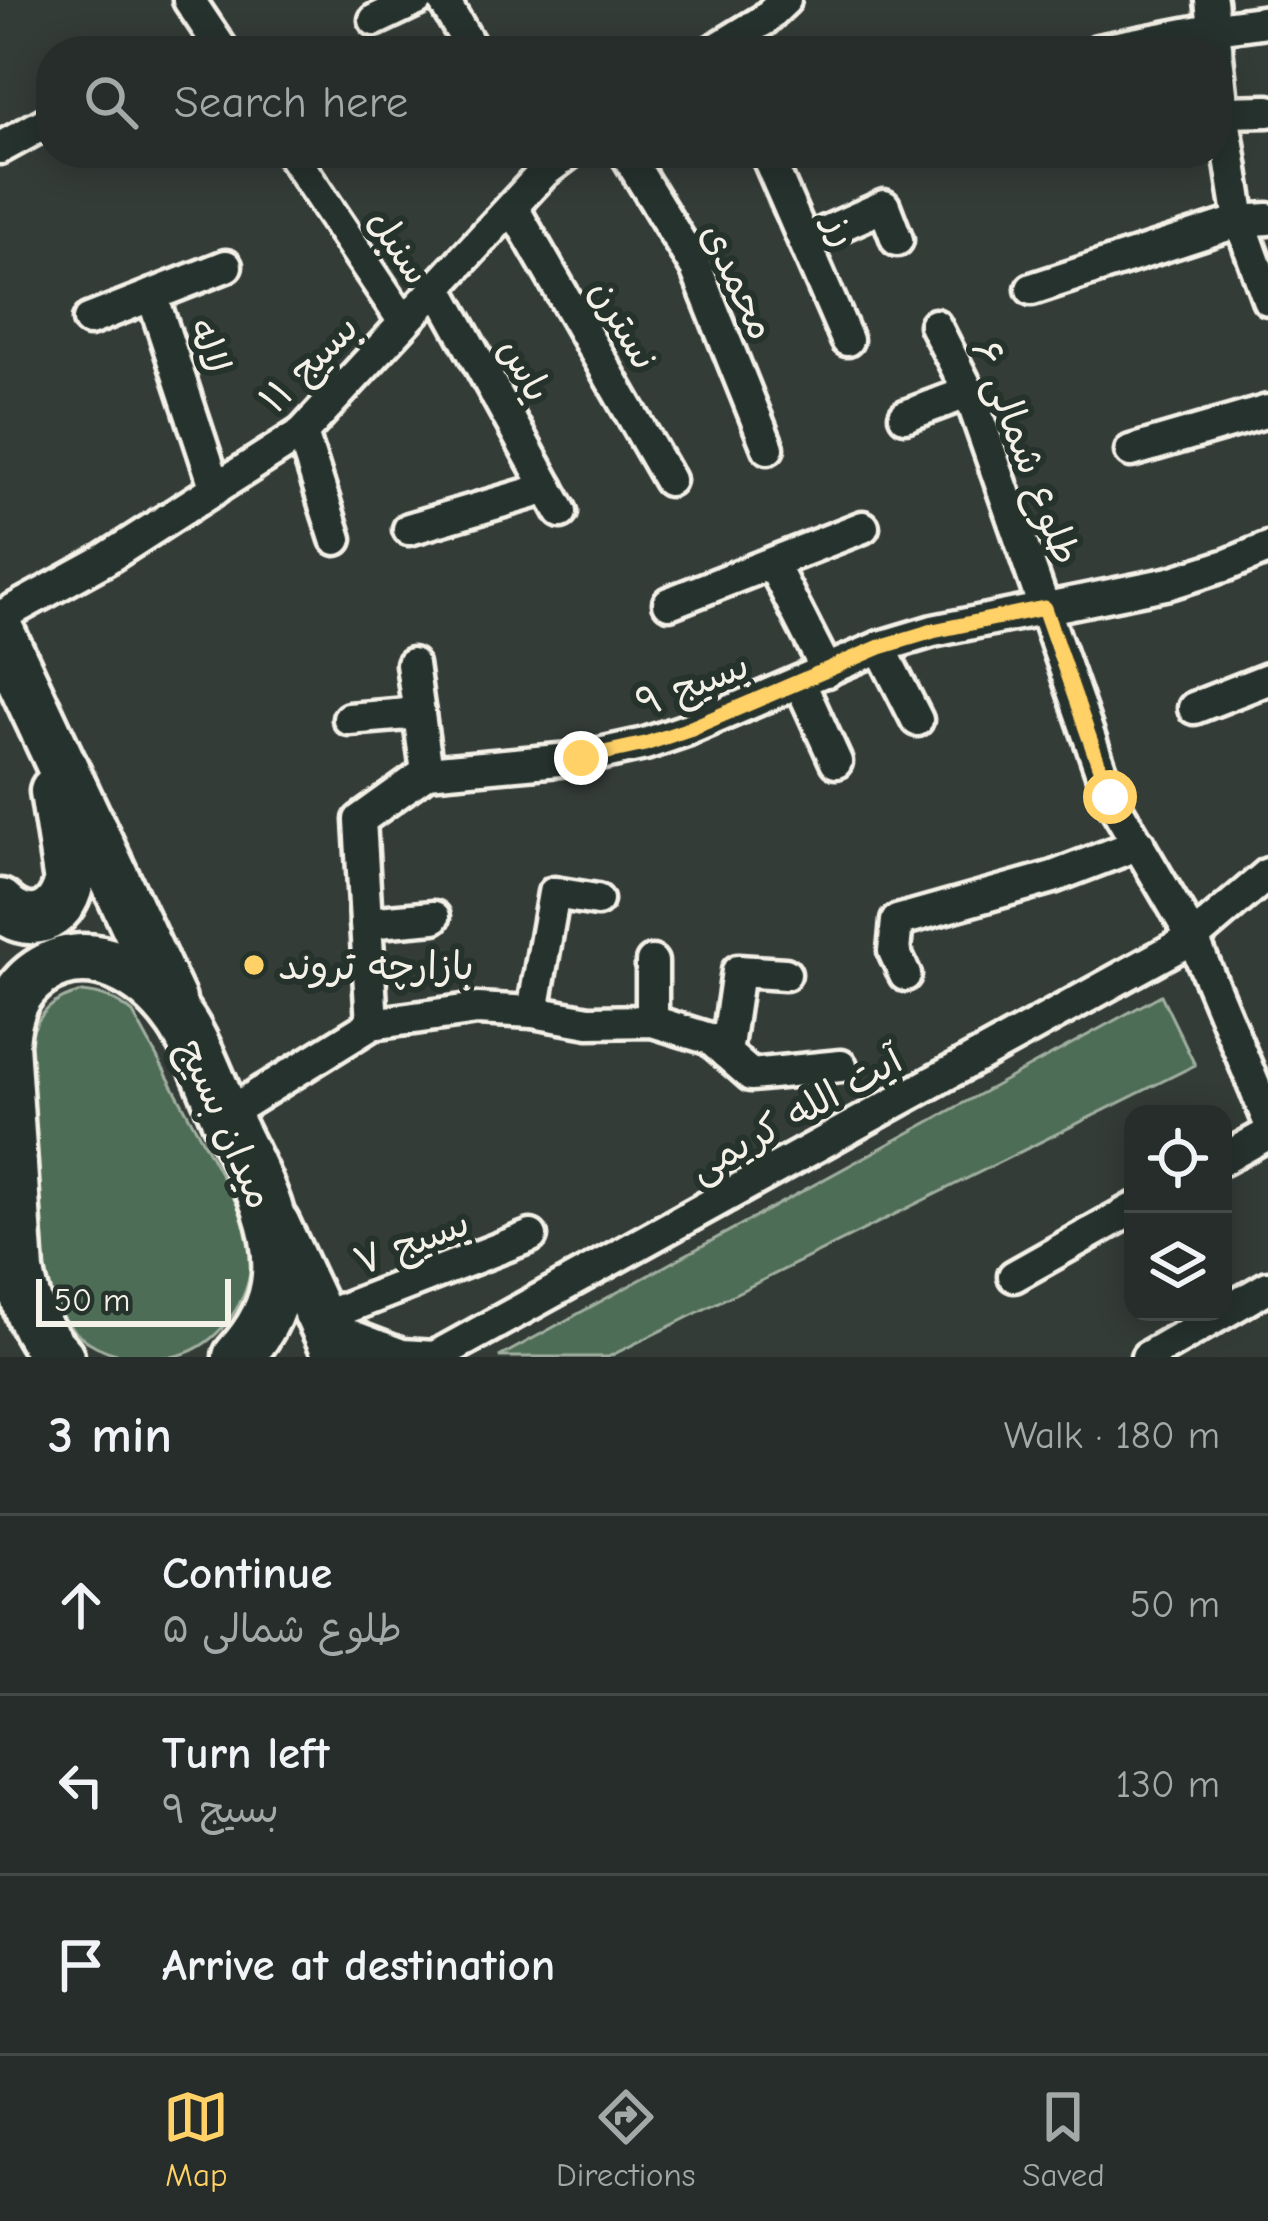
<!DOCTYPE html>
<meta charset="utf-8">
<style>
body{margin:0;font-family:"Comic Neue","Playpen Sans Arabic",sans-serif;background:#2f3532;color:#f1f3f6}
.controls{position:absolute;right:36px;bottom:36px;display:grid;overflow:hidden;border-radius:24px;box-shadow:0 6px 30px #0003}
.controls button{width:108px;height:108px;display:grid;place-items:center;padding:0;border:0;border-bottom:3px solid #434947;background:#272d2a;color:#f1f3f6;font:60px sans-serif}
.scale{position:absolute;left:36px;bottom:30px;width:195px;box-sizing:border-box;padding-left:12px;border:6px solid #f4f1e8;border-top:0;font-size:33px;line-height:42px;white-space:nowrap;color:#f4f1e8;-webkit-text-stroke:9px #26332d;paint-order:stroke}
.stop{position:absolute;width:36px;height:36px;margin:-27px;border:9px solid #ffd166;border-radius:50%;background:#fff}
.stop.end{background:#ffd166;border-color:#fff;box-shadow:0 3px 12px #0008}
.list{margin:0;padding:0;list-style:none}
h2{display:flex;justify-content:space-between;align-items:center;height:156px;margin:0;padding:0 48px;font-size:51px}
h2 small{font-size:39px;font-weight:400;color:#a4a8a8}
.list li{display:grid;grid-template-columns:78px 1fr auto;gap:36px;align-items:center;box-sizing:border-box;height:180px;padding:0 48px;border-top:3px solid #434947}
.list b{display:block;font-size:45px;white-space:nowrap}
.list p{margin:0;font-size:39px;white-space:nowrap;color:#a4a8a8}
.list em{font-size:39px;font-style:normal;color:#a4a8a8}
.icon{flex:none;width:66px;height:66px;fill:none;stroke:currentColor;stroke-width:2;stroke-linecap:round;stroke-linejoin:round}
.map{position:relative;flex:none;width:1268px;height:1357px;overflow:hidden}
.search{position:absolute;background:#272d2a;box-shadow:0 6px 30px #0003;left:36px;right:36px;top:36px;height:132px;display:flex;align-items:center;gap:30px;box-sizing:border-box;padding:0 42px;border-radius:48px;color:#a4a8a8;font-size:45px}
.sheet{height:696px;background:#272d2a}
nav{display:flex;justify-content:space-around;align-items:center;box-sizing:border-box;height:168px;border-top:3px solid #434947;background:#272d2a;font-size:33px;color:#a4a8a8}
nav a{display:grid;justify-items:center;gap:6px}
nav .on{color:#ffd166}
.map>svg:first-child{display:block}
.green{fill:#4e6d57;stroke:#a1afa0;stroke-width:3}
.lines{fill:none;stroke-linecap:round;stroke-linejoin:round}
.minor-casing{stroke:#f4f1e8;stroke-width:39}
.primary-casing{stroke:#f4f1e8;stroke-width:54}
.trunk-casing{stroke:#f4f1e8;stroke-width:57}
.minor{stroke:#26332d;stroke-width:30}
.primary{stroke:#26332d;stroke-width:45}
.trunk{stroke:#26332d;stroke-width:48}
.route{stroke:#ffd166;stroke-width:15}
.poi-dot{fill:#ffd166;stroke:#26332d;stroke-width:4.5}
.labels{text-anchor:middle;stroke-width:12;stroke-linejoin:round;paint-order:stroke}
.street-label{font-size:39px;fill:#f4f1e8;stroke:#26332d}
.poi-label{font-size:39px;fill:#f4f1e8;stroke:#26332d;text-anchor:start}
</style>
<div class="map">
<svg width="1268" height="1357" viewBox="0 0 1268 1357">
<rect width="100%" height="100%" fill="#343c38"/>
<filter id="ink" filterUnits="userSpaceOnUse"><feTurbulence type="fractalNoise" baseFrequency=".00833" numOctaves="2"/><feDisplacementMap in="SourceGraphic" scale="24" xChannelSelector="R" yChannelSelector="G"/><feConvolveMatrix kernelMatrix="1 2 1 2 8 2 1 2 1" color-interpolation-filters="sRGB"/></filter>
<g filter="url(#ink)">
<g class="green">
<path d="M82,992c21,2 34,7 51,21l113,208c3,15 6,30 5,45 -4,42 -39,85 -81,91 -9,0 -19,0 -28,0 -32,0 -61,-14 -80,-40 -11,-15 -15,-33 -20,-51l-13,-226c10,-28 24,-41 53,-48z"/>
<path d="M1161,995l34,70 -587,292h-109z"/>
</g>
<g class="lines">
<defs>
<g id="minor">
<path d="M189,0l34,51"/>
<path d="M443,0l30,51"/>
<path d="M1211,0l12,112 17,109 28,78"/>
<path d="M375,20l42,-20"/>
<path d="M713,51l51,-31 21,-20"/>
<path d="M1098,51l118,-23 52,-7"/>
<path d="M1223,112l45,-1"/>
<path d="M0,148l51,-28"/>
<path d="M291,153l113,169"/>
<path d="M626,153l70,115 72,180"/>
<path d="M766,153l81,187"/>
<path d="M513,208l156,272"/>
<path d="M806,241l78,-35 13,34"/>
<path d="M437,287l124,225"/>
<path d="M1032,289l208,-68 28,-2"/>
<path d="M152,295l64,194"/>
<path d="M89,320l137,-54"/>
<path d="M935,325l34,67 141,405 83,141 75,181"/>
<path d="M905,416l64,-24"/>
<path d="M302,433l34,106"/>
<path d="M1131,451l137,-40"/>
<path d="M409,529l139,-41"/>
<path d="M772,563l55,108"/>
<path d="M669,603l194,-76"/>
<path d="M0,617l104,-57 198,-127 242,-261 25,-19"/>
<path d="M880,647l37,73"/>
<path d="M412,664l15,108"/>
<path d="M800,683l36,79"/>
<path d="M1194,708l74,-29"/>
<path d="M349,719l70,-6"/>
<path d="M366,923l68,-6"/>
<path d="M652,962v59"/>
<path d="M905,975l-11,-24 3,-30 156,-44 86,-33"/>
<path d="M533,1012l21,-119 43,7"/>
<path d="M372,1024l-12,-204 67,-48 154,-14 64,-14 44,-15 191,-82 53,-16 237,-48 57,-18 41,-17"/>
<path d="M726,1053l12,-82 47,3"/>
<path d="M225,1115l147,-91 105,-15 56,3 56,10 63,-1 58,18 41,36 90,-9"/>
<path d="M1223,1159l45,-25"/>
<path d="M1014,1276l119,-67"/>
<path d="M320,1318l211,-82"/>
<path d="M323,1325l79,30 33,2"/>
<path d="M435,1357l758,-419 75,-64"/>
<path d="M1147,1357l121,-70"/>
</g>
<path id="primary" d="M276,1224l62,133"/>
<g id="trunk">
<path d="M0,633l171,367"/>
<path d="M0,904c28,28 61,15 69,-22l-14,-91"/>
<path d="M59,1357c-24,-24 -34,-53 -40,-86l-15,-227c2,-29 10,-54 35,-71 52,-35 109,1 141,47 17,24 34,71 47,100 24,50 54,98 50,156 -2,32 -18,58 -39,81"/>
</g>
</defs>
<use href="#minor" class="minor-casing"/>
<use href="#primary" class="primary-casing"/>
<use href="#trunk" class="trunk-casing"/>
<use href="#minor" class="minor"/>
<use href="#primary" class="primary"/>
<use href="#trunk" class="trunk"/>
</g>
</g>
<g class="lines" filter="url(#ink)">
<path class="route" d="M581,758l64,-14 44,-15 191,-82 53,-16 111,-23 66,189"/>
</g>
<circle class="poi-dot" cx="254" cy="965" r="12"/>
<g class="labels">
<g class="street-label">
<text transform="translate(843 230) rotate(67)" y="14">رز</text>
<text transform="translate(400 246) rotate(56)" y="14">سنبل</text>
<text transform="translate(739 281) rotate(65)" y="14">محمدی</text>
<text transform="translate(625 324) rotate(60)" y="14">نسترن</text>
<text transform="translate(210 346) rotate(72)" y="14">لاله</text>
<text transform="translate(308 363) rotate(-45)" y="14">بسیج ۱۱</text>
<text transform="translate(526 369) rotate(61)" y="14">یاس</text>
<text transform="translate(1027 452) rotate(69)" y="14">طلوع شمالی ۶</text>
<text transform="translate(692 683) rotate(-21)" y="14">بسیج ۹</text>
<text transform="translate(795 1113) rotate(-29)" y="14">آیت الله کریمی</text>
<text transform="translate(227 1123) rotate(66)" y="14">میدان بسیج</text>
<text transform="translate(411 1241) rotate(-21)" y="14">بسیج ۷</text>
</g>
<g class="poi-label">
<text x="278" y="979">بازارچه تروند</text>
</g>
</g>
</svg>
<div class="controls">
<button><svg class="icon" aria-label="locate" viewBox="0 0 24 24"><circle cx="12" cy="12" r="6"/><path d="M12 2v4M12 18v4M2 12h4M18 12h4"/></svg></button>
<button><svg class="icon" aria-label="layers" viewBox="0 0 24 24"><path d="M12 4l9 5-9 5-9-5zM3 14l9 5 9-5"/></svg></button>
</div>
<div class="scale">50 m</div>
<div class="stop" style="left:1110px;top:797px"></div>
<div class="stop end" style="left:581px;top:758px"></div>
<div class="search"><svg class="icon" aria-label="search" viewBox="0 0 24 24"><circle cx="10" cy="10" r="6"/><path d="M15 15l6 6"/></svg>Search here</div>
</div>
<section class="sheet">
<h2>3 min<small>Walk · 180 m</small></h2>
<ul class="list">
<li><svg class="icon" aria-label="ahead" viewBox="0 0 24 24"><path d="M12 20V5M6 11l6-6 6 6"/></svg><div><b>Continue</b><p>طلوع شمالی ۵</p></div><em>50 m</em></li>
<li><svg class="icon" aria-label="left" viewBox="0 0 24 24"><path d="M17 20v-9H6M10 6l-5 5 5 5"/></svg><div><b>Turn left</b><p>بسیج ۹</p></div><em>130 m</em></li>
<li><svg class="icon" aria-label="arrive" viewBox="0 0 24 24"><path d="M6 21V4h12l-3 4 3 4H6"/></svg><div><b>Arrive at destination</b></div></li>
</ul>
</section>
<nav>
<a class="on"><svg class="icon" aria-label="map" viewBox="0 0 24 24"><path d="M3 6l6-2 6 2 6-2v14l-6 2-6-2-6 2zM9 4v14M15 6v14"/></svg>Map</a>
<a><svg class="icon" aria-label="directions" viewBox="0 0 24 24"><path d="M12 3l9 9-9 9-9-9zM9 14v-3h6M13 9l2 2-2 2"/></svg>Directions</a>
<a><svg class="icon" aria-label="saved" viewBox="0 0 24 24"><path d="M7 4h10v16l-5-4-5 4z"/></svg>Saved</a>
</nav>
